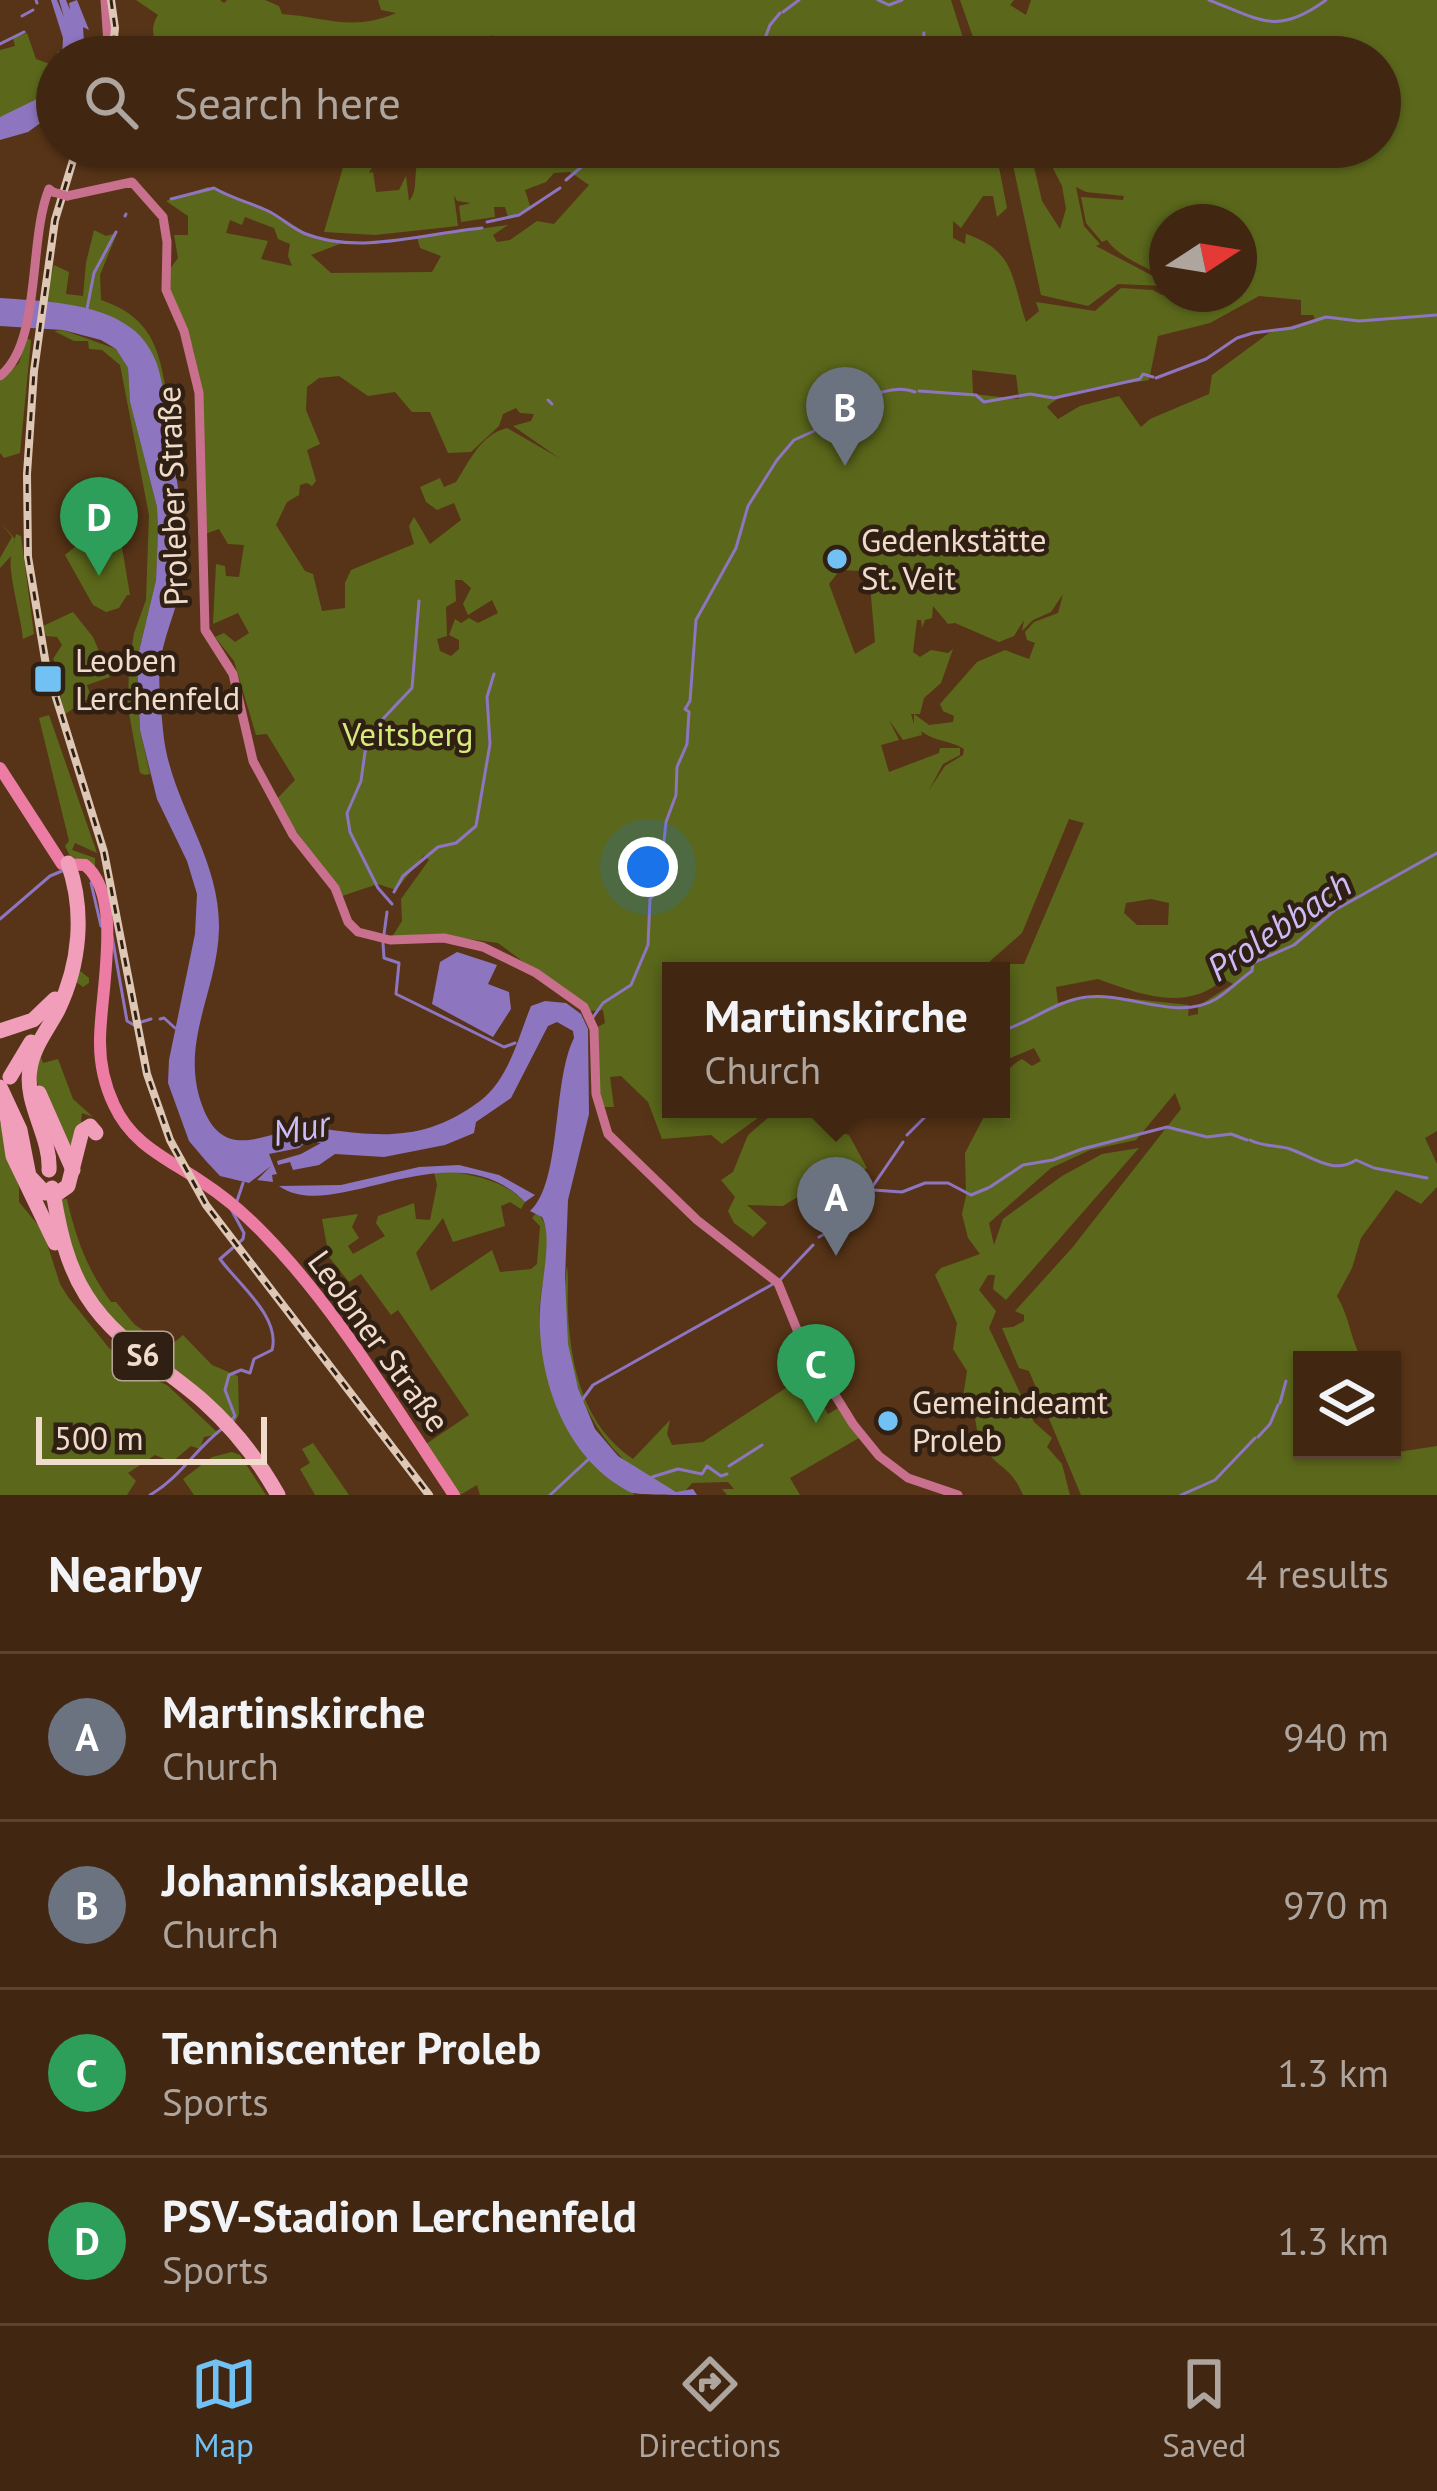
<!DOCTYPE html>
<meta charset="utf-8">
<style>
body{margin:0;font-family:"PT Sans",sans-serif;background:#4c331f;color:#f1f3f6}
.controls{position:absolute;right:36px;bottom:36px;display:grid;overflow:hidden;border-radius:0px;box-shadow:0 3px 9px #0004}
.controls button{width:108px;height:108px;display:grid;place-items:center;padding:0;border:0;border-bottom:3px solid #5a4431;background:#412711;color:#f1f3f6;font:60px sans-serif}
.compass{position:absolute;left:1149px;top:204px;width:108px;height:108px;border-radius:50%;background:#412711;box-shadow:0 3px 9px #0004;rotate:78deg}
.scale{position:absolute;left:36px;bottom:30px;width:231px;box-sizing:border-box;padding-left:12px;border:6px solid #f1dbca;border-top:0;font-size:33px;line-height:42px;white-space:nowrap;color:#f1dbca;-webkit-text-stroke:9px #302014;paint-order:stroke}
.you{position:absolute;left:648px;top:867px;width:42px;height:42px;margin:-30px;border:9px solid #fff;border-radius:50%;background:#1a73e8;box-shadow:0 0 0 18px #1a73e833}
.badge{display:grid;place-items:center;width:78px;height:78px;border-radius:50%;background:#71c1f5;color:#fff;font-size:39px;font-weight:700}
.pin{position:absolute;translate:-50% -99px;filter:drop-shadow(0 3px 6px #0008)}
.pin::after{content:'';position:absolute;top:63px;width:42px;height:36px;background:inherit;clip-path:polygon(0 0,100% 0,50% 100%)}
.popup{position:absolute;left:662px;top:962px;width:348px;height:156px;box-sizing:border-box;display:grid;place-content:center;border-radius:0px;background:#412711;filter:drop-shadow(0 3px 9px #0005);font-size:39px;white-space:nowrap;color:#aea59f}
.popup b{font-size:45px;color:#f1f3f6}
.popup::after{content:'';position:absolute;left:50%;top:100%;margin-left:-24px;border:24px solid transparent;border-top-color:#412711}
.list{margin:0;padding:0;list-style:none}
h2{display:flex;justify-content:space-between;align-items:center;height:156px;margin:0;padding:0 48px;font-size:51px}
h2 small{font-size:39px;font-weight:400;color:#aea59f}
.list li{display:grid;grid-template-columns:78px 1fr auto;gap:36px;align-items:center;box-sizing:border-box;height:168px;padding:0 48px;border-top:3px solid #5a4431}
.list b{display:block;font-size:45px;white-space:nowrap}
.list p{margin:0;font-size:39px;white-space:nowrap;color:#aea59f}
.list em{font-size:39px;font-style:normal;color:#aea59f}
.icon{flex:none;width:66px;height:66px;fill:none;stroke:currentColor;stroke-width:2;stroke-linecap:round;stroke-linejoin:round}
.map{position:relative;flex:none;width:1437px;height:1495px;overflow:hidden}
.search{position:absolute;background:#412711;box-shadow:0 3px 9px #0004;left:36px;right:36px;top:36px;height:132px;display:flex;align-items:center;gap:30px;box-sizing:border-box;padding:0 42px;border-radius:66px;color:#aea59f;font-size:45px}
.sheet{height:828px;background:#412711}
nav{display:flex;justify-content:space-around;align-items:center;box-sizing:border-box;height:168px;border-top:3px solid #5a4431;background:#412711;font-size:33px;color:#aea59f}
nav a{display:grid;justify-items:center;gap:6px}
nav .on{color:#71c1f5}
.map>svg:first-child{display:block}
.green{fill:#5b681b;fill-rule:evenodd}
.water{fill:#8e75bf}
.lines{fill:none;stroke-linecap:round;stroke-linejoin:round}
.stream{stroke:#8e75bf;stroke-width:3}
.secondary{stroke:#c8708e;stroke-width:9}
.primary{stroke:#ed7ca4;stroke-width:12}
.motorway{stroke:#f09eb9;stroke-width:15}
.rail-casing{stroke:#dfc7b5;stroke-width:8}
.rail{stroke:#302014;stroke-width:3;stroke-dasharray:9;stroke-linecap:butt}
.secondary-bridge{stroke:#c8708e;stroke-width:9}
.motorway-bridge{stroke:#f09eb9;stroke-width:15}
.poi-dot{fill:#71c1f5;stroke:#302014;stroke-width:4.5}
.labels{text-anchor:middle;stroke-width:9;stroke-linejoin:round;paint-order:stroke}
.shield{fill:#302014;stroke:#b7a393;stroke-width:3}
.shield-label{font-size:30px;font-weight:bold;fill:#f1dbca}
.street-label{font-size:33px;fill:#f1dbca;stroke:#302014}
.poi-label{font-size:33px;fill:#f1dbca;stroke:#302014;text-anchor:start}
.park-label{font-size:33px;fill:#d4ea79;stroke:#302014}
.water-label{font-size:36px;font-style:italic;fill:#cdbbf6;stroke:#302014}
</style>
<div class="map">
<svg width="1437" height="1495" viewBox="0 0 1437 1495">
<rect width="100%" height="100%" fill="#573417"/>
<g class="green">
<path d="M136,0h84l4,3 3,-3h38l14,6 3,8c43,3 71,18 114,-1l-15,-3 -3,-10h573l18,57h-457l-9,-19c-11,-4 -15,-3 -23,5l8,14h-324c-9,-14 -16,-27 -6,-42z"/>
<path d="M960,0h54l-4,5 16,10 5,-15h406v1131l-12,7 12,26v23l-16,17 -25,-14 -35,48 -9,30 -15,28c13,22 13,42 25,64h-60v90h69l1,6 65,-10v49h-356l-52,-124 -10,-3 -17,-40 11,-1 11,-6v-6l-9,-4 57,-63 109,-139 -6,-16 -39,47 -46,10 -39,18 -62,55 5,22 9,-26 59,-43 40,-22 37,-6 -133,152 -13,-11 2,-14h-7l-9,15 17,21 -7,17 45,94 18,16 -5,9 15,17 8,31h-47c-12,-28 -22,-25 -38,-45 -13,-16 -4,-39 -22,-53l4,-26 -14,-22 4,-26 -22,-48 6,-7 39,-14 -12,-16 -6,-24 4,-18 -1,-43 23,-44h13c0,-21 0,-39 21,-50l10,7 9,-5 -7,-13 -33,14v-89l4,-9h19l60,-141 -15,-4 -47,114 -33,29 10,9h-328v138h174l-16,9 9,14 11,3 18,33 -44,24 -10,14 -14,-10 -16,10 -36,-1 20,18 -14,14 -19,-14 -6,-12 7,-14 -14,-17 12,-8 15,-37 21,-18 -7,-2 -40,29 -11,-9 -49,4 -14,-37 -27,-26 -11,1 4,30h-13l-5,-79 9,-5 -2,-13 -13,1 -92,-68 -66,-9 -40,3 10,-16 -1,-22 28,-39 -5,-5 -28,35 -18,-6 -36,12 -67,-95 20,-21 -28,-46 -11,1 -22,-74 -19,-24 9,-4 11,9 14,-9 -11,-20 -25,11 3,-60 9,2 1,10 13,1 5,-32 -16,-1 -9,-15 -14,5 -11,-182 -25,-63 1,-20 8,-11 -4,-23h14v-19l-22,-15 42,-14 67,27 41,25 29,3 -34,13 20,18 101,-1 9,-16 -21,-8 -3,-11 91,-12 -15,10 4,7 13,-2 27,-19 17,3 35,-39 -19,-13 -16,1 -8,9 -21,8 6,19 -23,8 -3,-10h-11l1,10 -34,5 -2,-16 12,-3 -14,-2 -3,-6 4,31 -83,9 -51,-3 25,-85h43l7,14 -12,5 -12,-4 -6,11 4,-1 3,20 23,-2 7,-14 3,25c11,-12 2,-30 12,-45l-3,-9h577l12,61 -10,9 -4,-21h-10l-22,32 -8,-7v17l12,6 1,-10c50,17 45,44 60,88l13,-11 -3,-9 59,9 26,-23 32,2 9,5 77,-1v-72h-72v58c-19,-14 -46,-20 -60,-40l-5,2 -16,-19 -5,-26 42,3 1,-4 -38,-4 -10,-5 8,39 16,18 -4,2 57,30 11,10 -46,-2 -30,22 -47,-11 -30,-139 5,-8 15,6 11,47 18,28 6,-20 -4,-23 -20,-39h338v-90h-400zM245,217l29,11 4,11 12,5 -2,12 4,10 -31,-7 7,-18 -42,-8 4,-13 12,5zM1259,296l42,4v15h12l2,4 -46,14 -57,42 -3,19 -59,25 -9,8 -22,-31 -39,10 -22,13 -11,-12c20,-21 74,-22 102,-27l9,-44 52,-13zM972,370l44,5 3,24 -46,-5zM339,376l29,20 27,-4 17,20h18l18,41 23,-1 28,-26 4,-12 13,-6 4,5 14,1 -3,7 -18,5 46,32 -52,-30c-26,6 -38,34 -51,54l-12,5 -4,-9 -20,9 6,15 11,8 17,-7 7,17 -31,24 -16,-27 -5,9 5,18 -63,26 -6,13v25l-23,3 -9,-37 -8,-3 -29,-46 11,-23 12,-7 1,-10 7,-2 5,3 4,-5 -9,-31 13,-6 -14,-34 1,-23 12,-9zM840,570l23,1 7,14 5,57 -20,12 -26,-70zM455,580h7l9,8 -8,16 5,11 24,-15 6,13 -20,10 -9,-5 -8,5 -6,-4 -6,16 10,5v9l-8,7 -11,-5 -3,-12 10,-3 -1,-29 10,-6zM1063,594l-5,19 -24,9 -9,10 2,8 8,3 -6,16 -24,-9 -28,12 -37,42 3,7 11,5 -1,6 -24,3 -15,-11v10l-3,-10h9l4,-16 17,-15 12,-34 -5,4 -17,-3 -11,7 -7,-5 4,-32h4l1,8 3,-8 7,-2 1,-12 15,18 7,-1 44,19 15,-6 10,-16 -2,11 11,-11 18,-8zM889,720l14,20 19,-5 -1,-4c14,11 29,9 43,18l-1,6 -18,11 -16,24 14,-26 17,-9v-7h-20l-1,5 -50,19 -8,-27 18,-5zM1151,899l18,4 -1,22h-31l-13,-12 2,-10zM1098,979c43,16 89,33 126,0l9,5 -35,22v8l-10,2 1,-11 -84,-9 -47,7 -2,-16z"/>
<path d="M27,33l9,26 17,6 5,-14 6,1 -2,5h-5c0,35 -27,50 -57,60v-67l15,-4 -2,-8z"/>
<path d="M94,230l12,6 11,-3 -17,42 1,25c53,18 59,52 67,102l-4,2c-15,-82 -42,-87 -119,-102l9,-37 15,7 -3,22 17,2 3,-33z"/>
<path d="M63,330l53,19 12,19 2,34 27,105 1,24 -2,49 -19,80 -7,-1 4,-26 12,-33 3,-85 -29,-150 -18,-15 -13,-1 -1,-8h-14l-20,-10z"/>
<path d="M26,338l5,2 -11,113 -16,5 -4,-5v-72l19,-18z"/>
<path d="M1,523l14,16 -4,16 5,-21 5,2 13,98 -11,5c-2,-23 -15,-65 -12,-83l-11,12v-10l12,-21z"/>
<path d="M118,524l12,71h-3l-8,13 -13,4 -13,-7 -28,-50 17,-14 15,1 2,-4 11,18 -1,-28z"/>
<path d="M73,612l20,25 17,40 -23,8 4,12 -26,17 -8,-32 5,-8 -9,-15 9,-14 -5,-8 -11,-1 -3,-10z"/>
<path d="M129,664h8l3,66 10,44 -5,1 -5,-2 -12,-65z"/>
<path d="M49,715l48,138 -22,-10 -3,7 23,8v10l-25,-12 -5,-10 4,-5 -30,-123z"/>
<path d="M78,953h5l-3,18 9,7v5l-6,4 -7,-5 -5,4 -30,71 2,6 15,-4 15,40 20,18 -11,-4 -1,9 5,1 -14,36c-11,-22 -26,-46 -33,-70 -15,-46 33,-91 39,-136z"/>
<path d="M0,1122l19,65v15l24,29 17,53 8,13 41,51 42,30 16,7 52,49 -15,3 -4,12 -9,-3 -19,16 -17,-7 -27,18 8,8 -9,14h-127z"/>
<path d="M451,1171c29,6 53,10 74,31l-4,7 -11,-7 -9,4 4,20 -52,16 -10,-24 -27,35 15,38 61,-41 8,22 31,-3 6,-5 3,-38 -8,-8 5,-6c22,24 6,60 3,90 -2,19 3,37 7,56 15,75 27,92 88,137h-155l-3,-10 -17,10 -34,-51 43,-29 -71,-105 -7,5 -30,-41 -12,8 -20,-25 -7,-38 36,-5 -6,13 7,11 -11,8 5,8 32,-18 -9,-13 2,-7 36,-13 2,16 14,1 7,-35 -3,-13z"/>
<path d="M59,1199h8c9,40 20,70 44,103h5l18,22 34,24 15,-13 29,30 26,11 1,38 -5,10 -121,-98 -40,-64z"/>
<path d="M567,1266c2,13 0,32 1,47 3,56 16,113 65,146l37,-39 -3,14 5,11 31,-3 106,-69 19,29 -5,4 5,8 12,-7 19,31 -69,40 10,17h-73l-5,-6h12l-6,-7 -36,1 -9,11c-95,-30 -129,-137 -116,-228z"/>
<path d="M313,1443l36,52h-34l-15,-26 10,-6 -8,-14z"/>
<path d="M232,1452l8,3 26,40h-72l-11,-16 29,-22z"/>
</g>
<g class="water">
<path d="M51,0h6l7,17 -5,-17h7l4,10 -1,-7 8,-3 12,30 -6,-3 2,30h-23l1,-19z"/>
<path d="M57,72v39l-29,21 -28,8v-23l39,-19z"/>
<path d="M0,298c41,3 97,4 131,30 12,8 21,23 26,36 8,26 10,54 14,81 6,41 17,84 13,125 -3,30 -18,58 -23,88 -4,23 0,49 2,72 6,71 57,125 56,198 -1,63 -40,114 -17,177 24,67 74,17 116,23 63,9 107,14 162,-27 29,-22 38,-63 51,-95l14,-5 21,2 15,11 7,15 1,85 -21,86 -3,79 3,65 10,44 17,41 23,27 58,36 17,-3 4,6c-18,0 -49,0 -65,-2 -67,-33 -95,-115 -92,-184 1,-25 13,-73 2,-92l-12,-6c32,-28 22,-130 44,-173l-1,-7 -16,-9 -9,4 -37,72 -35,24 -2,11 -29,12 -61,12 -49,-3 -16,11 -26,5 -3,-8 -12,3 -1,-4 24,-7 20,-11 -15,-1 -7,6 -30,6 8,20 -5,1 1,7 -16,-2 14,-14 -22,17 -29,-7 -14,-15 -17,-20 -21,-58 1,-23 26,-126 2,-40 -10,-33 -30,-62 -17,-69 -3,-70 19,-80 2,-49 -1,-24 -27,-105 -2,-34 -12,-19 -15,-9 -38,-10 -63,-4z"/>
<path d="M457,952l40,13 -9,19 21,8 2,17 -18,28 -61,-33 8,-42z"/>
<path d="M459,1165l40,10 36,20 -10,7c-75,-76 -191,24 -246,-16l62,-1 78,-18z"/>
</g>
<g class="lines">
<g class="stream">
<path d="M36,0l1,3"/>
<path d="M878,0l11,5 13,-5"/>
<path d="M1209,0c52,20 68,36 117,0"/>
<path d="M783,12l16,-12"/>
<path d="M22,16l11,-6"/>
<path d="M923,42l1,-9"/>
<path d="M0,44l24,-12"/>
<path d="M729,57l30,-3 11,-29 10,-12"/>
<path d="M566,180l39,-33"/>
<path d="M171,199l43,-11c17,10 34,14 52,22 14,6 25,18 40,24 53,21 121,-1 176,-6"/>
<path d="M125,216l1,-2"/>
<path d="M487,222l32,-7 41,-27"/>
<path d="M86,314l8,-41 22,-41"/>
<path d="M1156,378l50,-19 31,-21 16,-5 39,-5 34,-11 33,4 78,-6"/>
<path d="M919,391l57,4 8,7 46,-8 24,4 86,-19 3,-5 10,3"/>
<path d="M548,400l4,4"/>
<path d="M91,883l10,43"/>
<path d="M394,892l9,-16 35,-29 18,-4 20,-17 14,-82 -3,-47 7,-23"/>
<path d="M392,904l-14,-16 -28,-56 -3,-19 14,-32 4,-29 14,-29 33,-35 7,-87"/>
<path d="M0,919l50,-43 12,-5"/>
<path d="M384,934l3,-22"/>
<path d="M112,936l15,85 7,4"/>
<path d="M383,943l1,15 15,5 -3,31 108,53 11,-4"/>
<path d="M160,1019l4,-1 11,10"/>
<path d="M591,1020l12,-17 28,-18 17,-40 2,-46 9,-11 7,-66 10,-27 1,-28 10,-23 2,-32 -4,-3 5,-8 6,-81 40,-72 12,-42 29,-46 17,-20 20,-9 6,-12c30,-9 65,-39 95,-27"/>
<path d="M138,1023l13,-4"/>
<path d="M1001,1031c31,-9 53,-30 86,-34 42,-5 90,25 129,2 13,-8 23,-19 36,-28l1,-8 41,-18 41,-35 102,-57"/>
<path d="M907,1135l26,-26"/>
<path d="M1250,1140c13,7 27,5 40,9 23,8 43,26 66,11l18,8 53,10"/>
<path d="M990,1187l33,-22 30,-5 29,-11 85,-22 40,10 24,-3 16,6"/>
<path d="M873,1190l29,2 23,-9h23l23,12 17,-7"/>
<path d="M237,1201l6,-18"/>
<path d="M853,1215l50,-73"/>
<path d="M819,1237l26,-14"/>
<path d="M780,1280l33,-35"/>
<path d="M582,1400l11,-15 180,-101"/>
<path d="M1280,1403l6,-22"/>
<path d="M230,1422l5,-6 -10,-26 4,-15 12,-5 9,3 4,-14 18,-9c9,-33 -34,-66 -52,-91l23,-20 1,-6 -13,-24"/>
<path d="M1258,1437l12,-13 8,-19"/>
<path d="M729,1466l33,-21"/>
<path d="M652,1477l26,-8 24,5 5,-8 14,10 6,-2"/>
<path d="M150,1495c31,-18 46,-47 73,-67"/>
<path d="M550,1495l42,-39"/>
<path d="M1181,1495l34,-15 40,-42"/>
</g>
<g class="secondary">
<path d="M105,0l3,44"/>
<path d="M67,196l65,-14 31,35 4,25 -1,48 18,41 15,62 6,237 28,44 20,87 40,74 42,53 13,34 10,10 32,8 54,-2 39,9 53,26 48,34 10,22 2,65 12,40 89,86 81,63 24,59 51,82 26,32 29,22 50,17"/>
<path d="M0,376c42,-33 28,-136 49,-187l4,3"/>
</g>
<path class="primary" d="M0,768l62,96 23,1c40,32 14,132 15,178 0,21 5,43 14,62 18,40 54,54 88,77 23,15 44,33 63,53 72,74 131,174 189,260"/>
<g class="motorway">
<path d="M0,1031l33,-11 22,-21"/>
<path d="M10,1077l21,-35"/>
<path d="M0,1087l20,43 9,46 16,17h13l10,-7 14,-55 8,-5 6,7"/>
<path d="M39,1093l34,77"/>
<path d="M5,1102l8,54 42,87"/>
<path d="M49,1170c2,-34 -25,-66 -19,-101 3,-22 18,-40 28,-59 22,-46 27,-99 10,-147"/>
<path d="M54,1198c6,34 13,67 32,97 29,47 76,70 117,106 30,27 55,58 75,94"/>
</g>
<defs>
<g id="rail">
<path d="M111,0l4,28 -3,29"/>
<path d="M77,147l-22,73 -21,151 -7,103 1,83 18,108 58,187 43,222 23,66 36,65 223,290"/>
</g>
</defs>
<use href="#rail" class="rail-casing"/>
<use href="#rail" class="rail"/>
<path class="secondary-bridge" d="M53,192l14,4"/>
<path class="motorway-bridge" d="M52,1188l2,10"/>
</g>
<g class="poi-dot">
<circle cx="837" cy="559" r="12"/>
<rect x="33" y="664" width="30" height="30" rx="6"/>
<circle cx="888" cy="1421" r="12"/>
</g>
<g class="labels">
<rect class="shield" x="113" y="1332" width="60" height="48" rx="9"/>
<g class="shield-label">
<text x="143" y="1366">S6</text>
</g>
<g class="street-label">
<text transform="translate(172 496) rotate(-92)" y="12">Proleber Straße</text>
<text transform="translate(379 1341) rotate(54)" y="12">Leobner Straße</text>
</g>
<g class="poi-label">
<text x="861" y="552">Gedenkstätte<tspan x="861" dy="38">St. Veit</tspan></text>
<text x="75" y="672">Leoben<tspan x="75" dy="38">Lerchenfeld</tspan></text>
<text x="912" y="1414">Gemeindeamt<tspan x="912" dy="38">Proleb</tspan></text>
</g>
<g class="park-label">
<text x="408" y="746">Veitsberg</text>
</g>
<g class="water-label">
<text transform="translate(1279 926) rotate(-34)" y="13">Prolebbach</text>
<text transform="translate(301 1128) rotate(-11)" y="13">Mur</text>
</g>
</g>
</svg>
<div class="controls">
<button><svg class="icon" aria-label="layers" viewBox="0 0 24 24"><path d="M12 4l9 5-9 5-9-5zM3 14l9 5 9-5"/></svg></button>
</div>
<svg class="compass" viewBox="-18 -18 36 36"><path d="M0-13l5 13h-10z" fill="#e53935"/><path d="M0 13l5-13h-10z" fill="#aea59f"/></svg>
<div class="scale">500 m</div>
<div class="you"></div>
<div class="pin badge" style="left:836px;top:1256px;background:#6b7280">A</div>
<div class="popup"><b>Martinskirche</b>Church</div>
<div class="pin badge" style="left:845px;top:466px;background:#6b7280">B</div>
<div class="pin badge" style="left:816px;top:1423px;background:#2e9e5b">C</div>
<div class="pin badge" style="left:99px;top:576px;background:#2e9e5b">D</div>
<div class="search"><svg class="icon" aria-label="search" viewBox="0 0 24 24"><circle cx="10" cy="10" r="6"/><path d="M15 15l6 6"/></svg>Search here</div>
</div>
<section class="sheet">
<h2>Nearby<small>4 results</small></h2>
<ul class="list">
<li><span class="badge" style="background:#6b7280">A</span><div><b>Martinskirche</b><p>Church</p></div><em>940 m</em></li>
<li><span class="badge" style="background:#6b7280">B</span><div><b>Johanniskapelle</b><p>Church</p></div><em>970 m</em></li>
<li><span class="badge" style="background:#2e9e5b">C</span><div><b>Tenniscenter Proleb</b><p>Sports</p></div><em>1.3 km</em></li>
<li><span class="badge" style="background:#2e9e5b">D</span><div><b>PSV-Stadion Lerchenfeld</b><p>Sports</p></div><em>1.3 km</em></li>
</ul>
</section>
<nav>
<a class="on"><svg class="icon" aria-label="map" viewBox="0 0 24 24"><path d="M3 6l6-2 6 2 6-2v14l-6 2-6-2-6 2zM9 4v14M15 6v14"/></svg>Map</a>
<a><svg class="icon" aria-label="directions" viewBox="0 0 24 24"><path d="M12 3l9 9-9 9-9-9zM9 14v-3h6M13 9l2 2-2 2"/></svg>Directions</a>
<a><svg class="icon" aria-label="saved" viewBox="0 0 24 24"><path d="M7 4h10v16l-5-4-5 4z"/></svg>Saved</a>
</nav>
